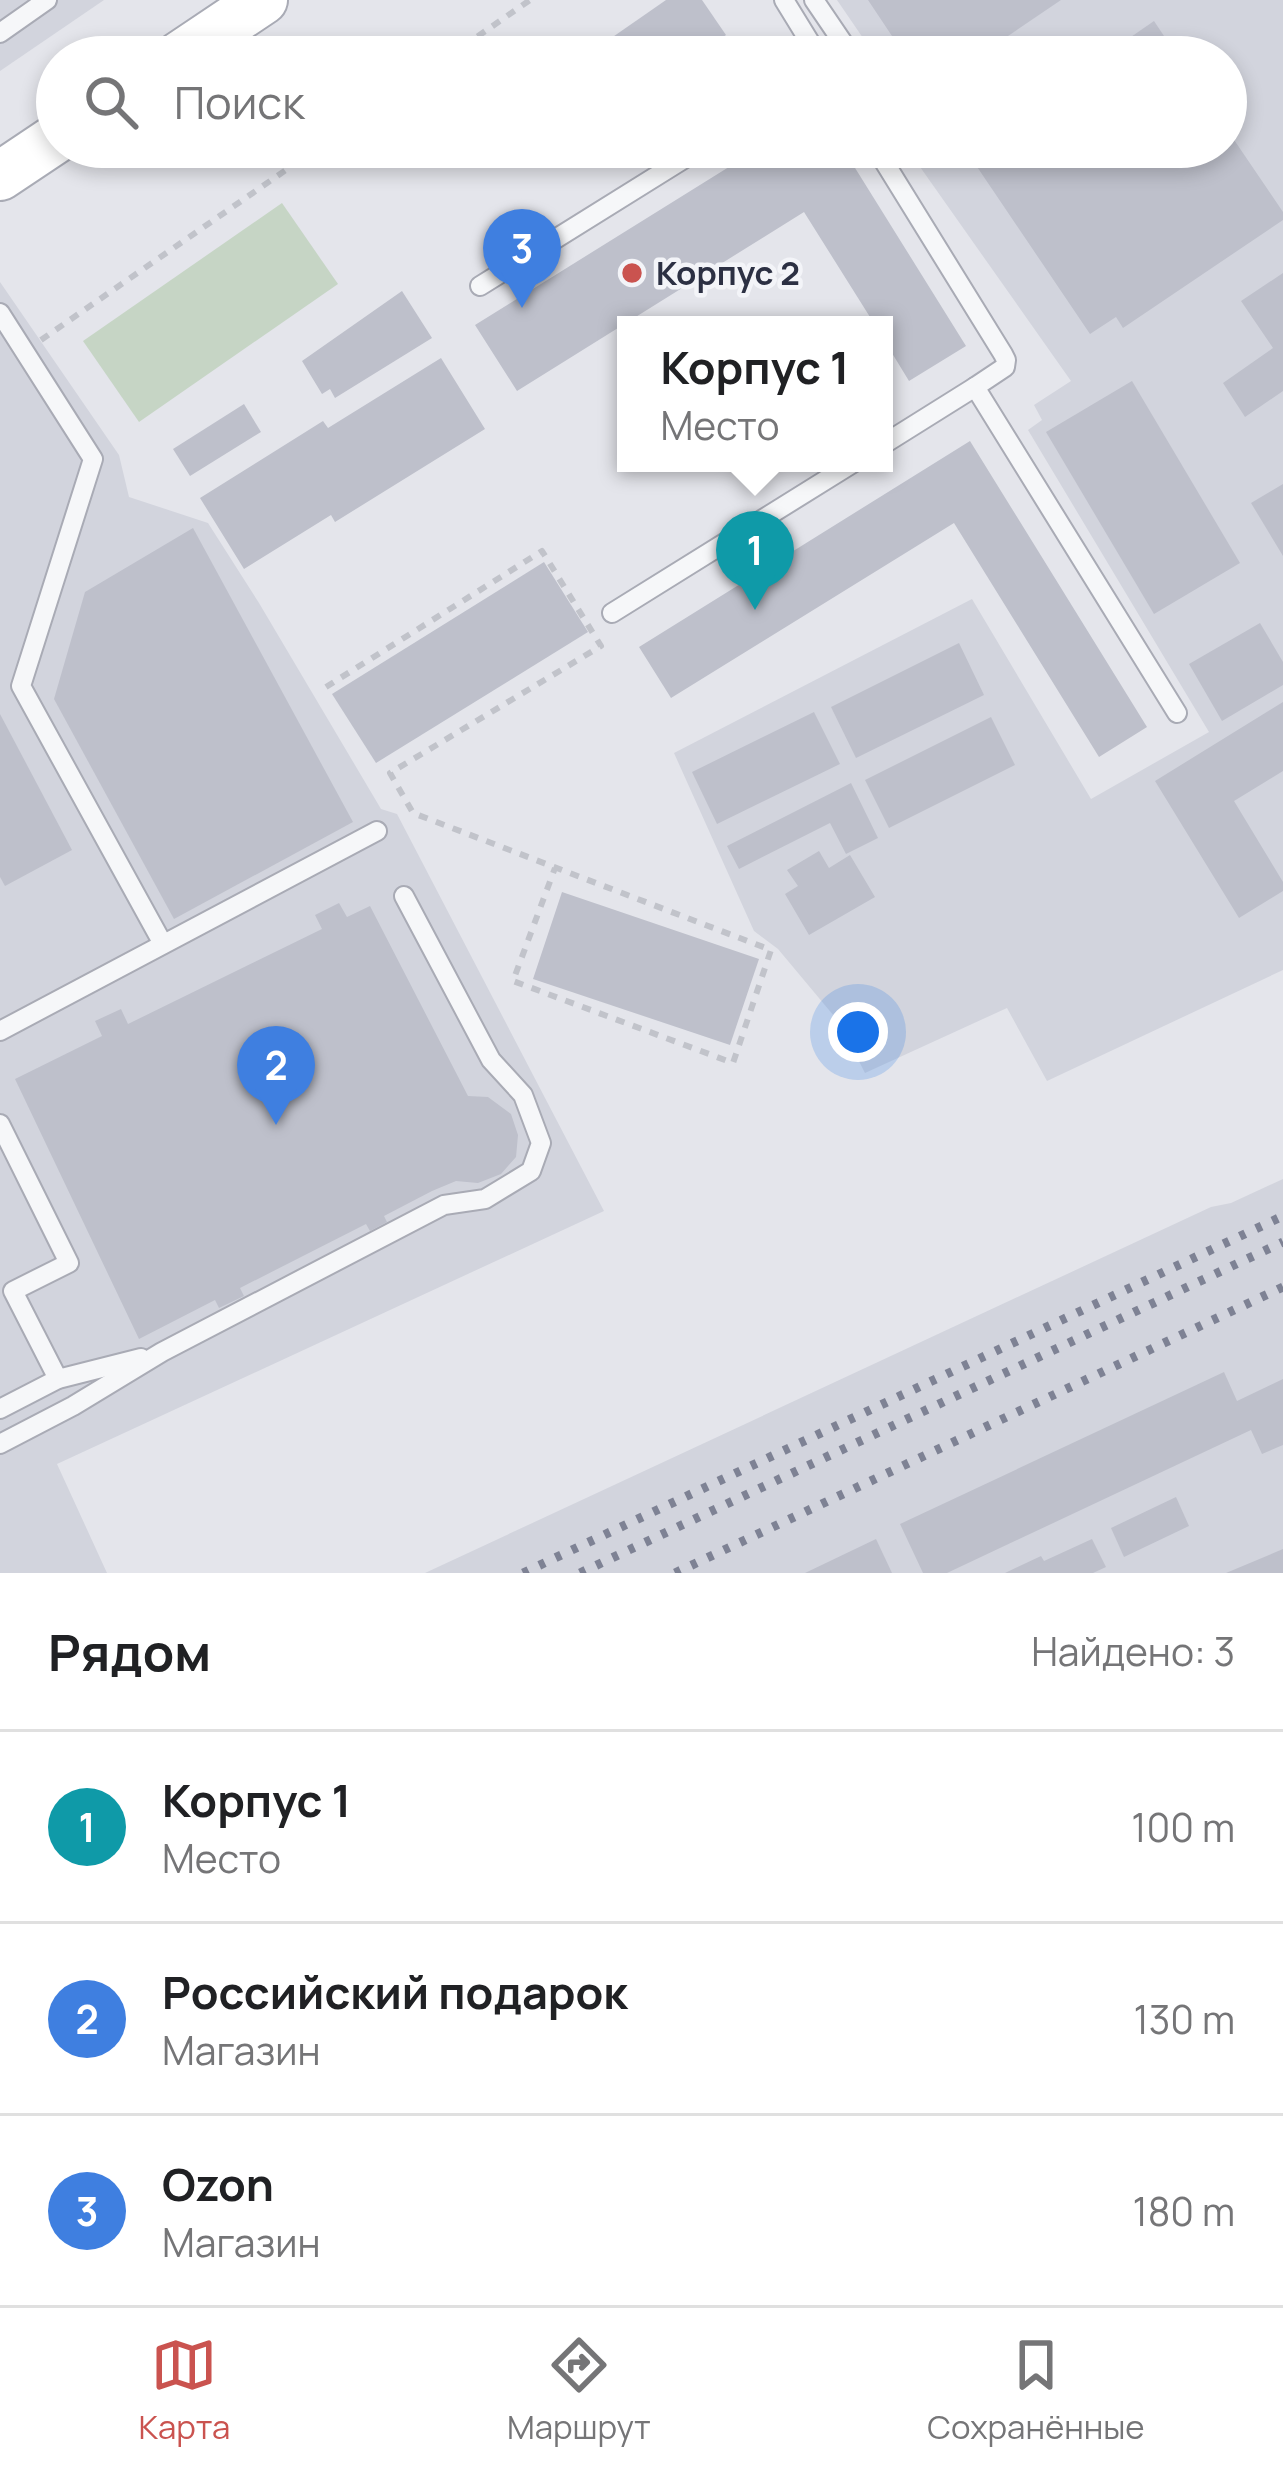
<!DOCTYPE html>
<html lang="ru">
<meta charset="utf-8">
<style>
body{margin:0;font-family:Manrope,sans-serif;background:#f2f2f2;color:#202124}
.you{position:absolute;left:858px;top:1032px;width:42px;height:42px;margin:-30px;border:9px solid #fff;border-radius:50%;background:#1a73e8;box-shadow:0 0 0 18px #1a73e833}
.badge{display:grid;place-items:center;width:78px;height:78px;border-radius:50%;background:#ca534f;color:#fff;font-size:39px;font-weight:700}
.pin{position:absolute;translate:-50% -99px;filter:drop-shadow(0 3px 6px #0008)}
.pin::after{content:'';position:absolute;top:63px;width:42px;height:36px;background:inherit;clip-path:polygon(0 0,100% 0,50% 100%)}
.popup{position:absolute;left:617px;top:316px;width:276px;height:156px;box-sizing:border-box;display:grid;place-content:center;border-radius:0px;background:#fff;filter:drop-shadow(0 3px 9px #0005);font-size:39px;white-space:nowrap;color:#757577}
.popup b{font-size:45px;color:#202124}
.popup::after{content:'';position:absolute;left:50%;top:100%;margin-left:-24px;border:24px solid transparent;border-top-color:#fff}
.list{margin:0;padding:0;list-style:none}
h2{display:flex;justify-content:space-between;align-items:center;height:156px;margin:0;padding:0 48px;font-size:51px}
h2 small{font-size:39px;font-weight:400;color:#757577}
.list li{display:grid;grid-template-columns:78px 1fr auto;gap:36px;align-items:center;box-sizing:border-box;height:192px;padding:0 48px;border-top:3px solid #e0e0e0}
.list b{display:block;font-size:45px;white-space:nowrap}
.list p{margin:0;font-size:39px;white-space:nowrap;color:#757577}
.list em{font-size:39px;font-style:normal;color:#757577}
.icon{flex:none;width:66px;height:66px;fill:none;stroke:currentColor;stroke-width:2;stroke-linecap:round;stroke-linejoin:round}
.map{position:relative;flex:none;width:1283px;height:1573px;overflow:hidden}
.search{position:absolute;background:#fff;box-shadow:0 6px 18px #0003;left:36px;right:36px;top:36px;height:132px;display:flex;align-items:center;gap:30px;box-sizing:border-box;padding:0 42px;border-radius:66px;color:#757577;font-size:45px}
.sheet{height:732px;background:#fff}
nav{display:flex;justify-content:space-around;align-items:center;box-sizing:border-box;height:168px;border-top:3px solid #e0e0e0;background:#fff;font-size:33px;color:#757577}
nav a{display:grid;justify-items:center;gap:6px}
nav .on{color:#ca534f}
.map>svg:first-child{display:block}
.built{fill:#d2d4dd}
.green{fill:#c6d5c5}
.building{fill:#bec0cb}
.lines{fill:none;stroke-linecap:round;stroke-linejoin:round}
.lane-casing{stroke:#a9abb5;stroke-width:22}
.secondary-casing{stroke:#a9abb5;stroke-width:52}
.path{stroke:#c1c3ca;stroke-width:6;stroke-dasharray:9 9;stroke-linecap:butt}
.lane{stroke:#f6f7f9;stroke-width:18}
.secondary{stroke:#fff;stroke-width:48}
.rail{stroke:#7e8294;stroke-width:9;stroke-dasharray:6 12;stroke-linecap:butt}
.poi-dot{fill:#ca534f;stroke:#f3f4f8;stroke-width:4.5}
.labels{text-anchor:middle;stroke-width:9;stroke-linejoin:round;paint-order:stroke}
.poi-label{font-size:33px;font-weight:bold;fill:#2c3043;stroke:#f3f4f8;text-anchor:start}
</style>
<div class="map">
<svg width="1283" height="1573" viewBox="0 0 1283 1573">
<rect width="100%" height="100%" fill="#e4e5eb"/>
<g class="built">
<path d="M0,0h104l-104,71z"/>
<path d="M837,0h446v970l-236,111 -40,-73 -142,65 -26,-51 -61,-73 -24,-18 -80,-178 298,-154 119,200 118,-67 -181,-302 14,-10 -8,-15 37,-24 -165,-234h320v-90h-350z"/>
<path d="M0,282l119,173 10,42 79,26 51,80 122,206 16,5 207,397 -547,253 50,109h-107z"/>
<path d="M1283,1179v394h-858l786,-366 20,-4z"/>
</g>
<path class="green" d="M282,203l56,81 -199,138 -56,-81z"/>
<g class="building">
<path d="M666,0h36l24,35 -32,22h-76l-11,-16z"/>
<path d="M868,0h193l-84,57h-71z"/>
<path d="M1154,21l24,36h-76z"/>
<path d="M1226,128l57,84v8l-160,108 -7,-11 -26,17 -125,-185 3,-2h258z"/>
<path d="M761,147h81l124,199 -57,35 -25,-41v-15h-9l-71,-113 -287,179 -42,-66z"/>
<path d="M1283,273v118l-38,26 -22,-34 50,-35 -32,-47z"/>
<path d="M402,291l30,47 -97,60 -5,-9 -8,5 -20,-33z"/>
<path d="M441,358l44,71 -150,93 -4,-7 -87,54 -44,-71 123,-77 5,7z"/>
<path d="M1132,381l108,182 -86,51 -108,-182z"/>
<path d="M244,404l17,28 -71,44 -17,-27z"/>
<path d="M970,441l177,286 -48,30 -145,-234 -283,175 -32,-51z"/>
<path d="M1283,484v72l-32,-53z"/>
<path d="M193,528l160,294 -179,97 -120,-220 31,-107z"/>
<path d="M544,562l44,70 -212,131 -44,-69z"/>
<path d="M1260,623l23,39v23l-61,36 -33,-57z"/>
<path d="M959,643l25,52 -128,63 -25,-51z"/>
<path d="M1283,702v69l-49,30 49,81v9l-44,27 -84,-137z"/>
<path d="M814,712l26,52 -123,60 -25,-52z"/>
<path d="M0,714l72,136 -67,36 -5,-9z"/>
<path d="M991,717l24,48 -126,63 -24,-48z"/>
<path d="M851,783l27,55 -32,16 -16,-31 -91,46 -12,-23z"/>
<path d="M819,851l10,17 21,-13 25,42 -66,38 -24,-41 13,-8 -11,-16z"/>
<path d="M562,892l197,67 -29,86 -197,-66z"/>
<path d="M339,903l8,14 23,-11 98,190 20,1 23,17 7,21 -2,22 -15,17 -23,9 -22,-2 -24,10 -48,25 3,6 -17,9 -4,-7 -126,64 4,8 -25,12 -4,-8 -76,39 -124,-260 87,-43 -7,-15 26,-12 7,15 194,-95 -7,-14z"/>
<path d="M1224,1372l13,29 46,-22v66l-21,9 -11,-24 -304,143h-24l-23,-49z"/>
<path d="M1176,1497l13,29 -65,31 -13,-29z"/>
<path d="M876,1539l16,34h-87z"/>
<path d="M1092,1539l14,28 -13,6h-88l36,-17 3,5z"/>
<path d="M1283,1549v24h-57z"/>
</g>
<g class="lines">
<defs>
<g id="lane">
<path d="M784,0l35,57"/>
<path d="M814,0l38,56"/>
<path d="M0,33l47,-33"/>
<path d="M875,147l128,207 3,6 -1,7 -30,20"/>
<path d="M480,286l223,-139"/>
<path d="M0,313l93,146 -72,227 142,258"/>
<path d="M884,444l91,-57 202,326"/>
<path d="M612,613l241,-150"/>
<path d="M0,1031l377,-200"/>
<path d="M0,1124l69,139 -56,28 45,88"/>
<path d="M0,1409l58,-30 83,-21"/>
<path d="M0,1444l73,-38 89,-54 282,-147 41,-6 46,-28 10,-28 -18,-48 -32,-35 -87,-164"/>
</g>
<g id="secondary">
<path d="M178,57l85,-57"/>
<path d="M0,176l57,-38"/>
</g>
</defs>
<use href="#lane" class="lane-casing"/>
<use href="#secondary" class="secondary-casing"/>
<g class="path">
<path d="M448,57l82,-57"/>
<path d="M41,340l278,-193"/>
<path d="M326,687l216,-136 59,95 -211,127 23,40 358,137 -38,113 -220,-82 42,-113"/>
</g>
<use href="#lane" class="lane"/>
<use href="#secondary" class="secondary"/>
<g class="rail">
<path d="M523,1573l760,-357"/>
<path d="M580,1573l703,-331"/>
<path d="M675,1573l608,-286"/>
</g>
</g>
<circle class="poi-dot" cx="632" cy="273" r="12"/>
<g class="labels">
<g class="poi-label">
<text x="656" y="285">Корпус 2</text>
</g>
</g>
</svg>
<div class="you"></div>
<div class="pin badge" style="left:755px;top:610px;background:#0f9aa8">1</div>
<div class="popup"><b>Корпус 1</b>Место</div>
<div class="pin badge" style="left:276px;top:1125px;background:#3f7fe0">2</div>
<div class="pin badge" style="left:522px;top:308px;background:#3f7fe0">3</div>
<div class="search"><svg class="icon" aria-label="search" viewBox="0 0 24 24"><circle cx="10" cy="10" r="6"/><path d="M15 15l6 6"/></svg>Поиск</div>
</div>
<section class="sheet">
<h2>Рядом<small>Найдено: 3</small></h2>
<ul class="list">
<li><span class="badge" style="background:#0f9aa8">1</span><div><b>Корпус 1</b><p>Место</p></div><em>100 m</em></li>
<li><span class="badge" style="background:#3f7fe0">2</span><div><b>Российский подарок</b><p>Магазин</p></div><em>130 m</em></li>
<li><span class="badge" style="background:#3f7fe0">3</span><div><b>Ozon</b><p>Магазин</p></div><em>180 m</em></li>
</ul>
</section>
<nav>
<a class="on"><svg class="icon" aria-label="map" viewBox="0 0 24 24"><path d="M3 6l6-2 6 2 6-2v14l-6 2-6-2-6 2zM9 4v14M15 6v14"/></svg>Карта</a>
<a><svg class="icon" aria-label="directions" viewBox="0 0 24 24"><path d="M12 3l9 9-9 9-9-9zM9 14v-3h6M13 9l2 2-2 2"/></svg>Маршрут</a>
<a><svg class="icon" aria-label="saved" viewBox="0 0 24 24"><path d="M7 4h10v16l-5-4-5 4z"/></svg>Сохранённые</a>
</nav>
